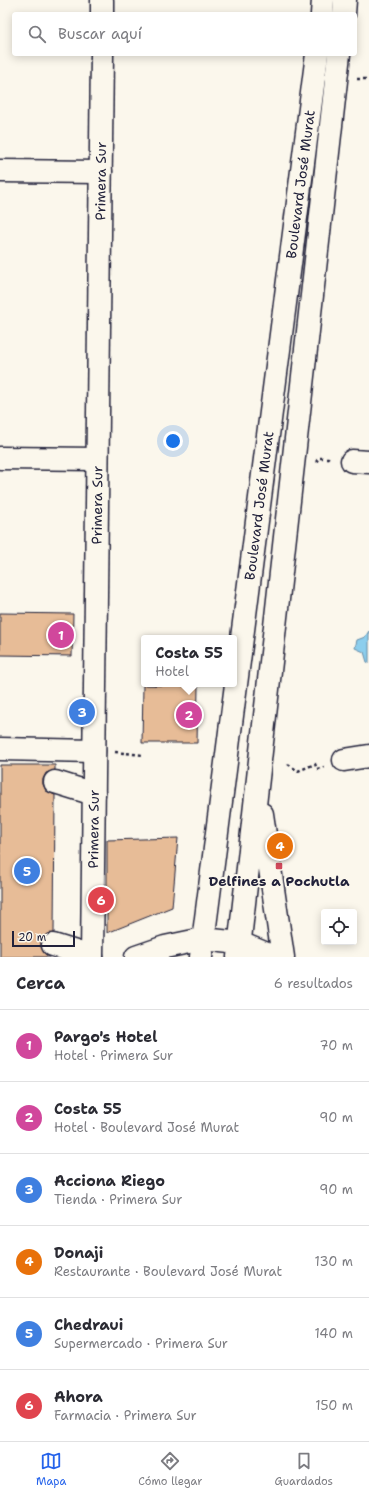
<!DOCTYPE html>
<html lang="es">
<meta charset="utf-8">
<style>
body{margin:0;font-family:"Shantell Sans",sans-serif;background:#f7f7f7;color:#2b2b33}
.controls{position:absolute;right:12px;bottom:12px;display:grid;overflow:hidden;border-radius:4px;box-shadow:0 2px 10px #0003}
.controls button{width:36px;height:36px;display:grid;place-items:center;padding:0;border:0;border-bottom:1px solid #e1e1e2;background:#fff;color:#2b2b33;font:20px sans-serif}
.scale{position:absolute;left:12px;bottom:10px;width:63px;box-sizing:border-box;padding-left:4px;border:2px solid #22223b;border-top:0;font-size:11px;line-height:14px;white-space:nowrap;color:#22223b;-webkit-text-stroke:3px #fbf7ec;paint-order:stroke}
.you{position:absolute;left:173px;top:441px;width:14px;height:14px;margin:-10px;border:3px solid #fff;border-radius:50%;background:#1a73e8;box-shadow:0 0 0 6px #1a73e833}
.badge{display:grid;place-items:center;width:26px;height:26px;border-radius:50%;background:#2563eb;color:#fff;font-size:13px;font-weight:700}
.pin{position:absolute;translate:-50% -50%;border:2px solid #fff;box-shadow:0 1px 4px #0006}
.popup{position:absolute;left:141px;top:635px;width:96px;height:52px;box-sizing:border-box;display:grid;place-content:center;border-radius:4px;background:#fff;filter:drop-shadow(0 1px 3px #0005);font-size:13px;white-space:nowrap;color:#7c7c81}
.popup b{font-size:15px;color:#2b2b33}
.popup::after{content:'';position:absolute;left:50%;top:100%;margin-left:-8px;border:8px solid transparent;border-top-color:#fff}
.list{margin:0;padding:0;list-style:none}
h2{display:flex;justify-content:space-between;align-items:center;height:52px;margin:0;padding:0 16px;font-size:17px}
h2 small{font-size:13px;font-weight:400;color:#7c7c81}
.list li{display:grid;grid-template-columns:26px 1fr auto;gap:12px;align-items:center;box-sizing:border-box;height:72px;padding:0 16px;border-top:1px solid #e1e1e2}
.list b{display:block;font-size:15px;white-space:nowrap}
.list p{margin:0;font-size:13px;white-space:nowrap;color:#7c7c81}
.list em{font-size:13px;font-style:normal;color:#7c7c81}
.icon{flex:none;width:22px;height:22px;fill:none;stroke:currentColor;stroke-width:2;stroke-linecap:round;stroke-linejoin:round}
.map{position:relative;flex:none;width:369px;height:957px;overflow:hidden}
.search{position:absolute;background:#fff;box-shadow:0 2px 10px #0003;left:12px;right:12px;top:12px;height:44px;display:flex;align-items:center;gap:10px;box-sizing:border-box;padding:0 14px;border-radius:4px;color:#7c7c81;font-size:15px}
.sheet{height:484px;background:#fff}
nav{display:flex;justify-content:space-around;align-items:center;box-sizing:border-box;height:56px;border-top:1px solid #e1e1e2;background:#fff;font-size:11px;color:#7c7c81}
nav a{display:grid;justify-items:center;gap:2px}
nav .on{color:#2563eb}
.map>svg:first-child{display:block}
.water{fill:#8cceed;stroke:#6289a6}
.building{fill:#e7bc97;stroke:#22223b}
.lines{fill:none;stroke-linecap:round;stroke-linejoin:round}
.minor-casing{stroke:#22223b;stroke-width:25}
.major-casing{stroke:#22223b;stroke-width:25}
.highway-casing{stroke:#22223b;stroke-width:25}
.path{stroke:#22223b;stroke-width:2.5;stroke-dasharray:3 3;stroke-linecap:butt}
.minor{stroke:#fbf7ec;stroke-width:22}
.major{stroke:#fbf7ec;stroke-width:22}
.highway{stroke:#fbf7ec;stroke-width:22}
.poi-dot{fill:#d1495b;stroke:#fbf7ec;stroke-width:1.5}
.labels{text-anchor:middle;stroke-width:4;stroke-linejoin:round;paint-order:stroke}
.street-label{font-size:14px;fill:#22223b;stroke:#fbf7ec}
.poi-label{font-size:14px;font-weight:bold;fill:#22223b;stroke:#fbf7ec}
</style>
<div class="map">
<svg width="369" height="957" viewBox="0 0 369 957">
<rect width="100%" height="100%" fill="#fbf7ec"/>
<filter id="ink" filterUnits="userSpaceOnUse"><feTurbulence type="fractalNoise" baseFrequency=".025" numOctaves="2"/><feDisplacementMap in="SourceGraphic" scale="8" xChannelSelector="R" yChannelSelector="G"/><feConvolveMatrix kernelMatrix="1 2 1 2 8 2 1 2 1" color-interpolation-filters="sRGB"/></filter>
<g filter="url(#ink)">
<path class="water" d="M369,631v32l-2,-1 -3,-10 -9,-4 2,-8 8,-3z"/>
<g class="building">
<path d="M0,613l73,1 -1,42 -72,-1z"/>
<path d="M143,685l55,1 -1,57h-55z"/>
<path d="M0,765h55v5l-9,3 -3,6v5l3,7 9,4 -1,138 -10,3 -3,6v5l3,6 6,4h-50z"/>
<path d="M178,838l-6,69 -65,26v-93z"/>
</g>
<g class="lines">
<defs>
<g id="minor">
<path d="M102,14v-14"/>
<path d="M0,171l101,1"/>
<path d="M0,458l97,1"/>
<path d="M352,461l17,1"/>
<path d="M0,749l94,2"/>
<path d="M344,760l25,-4"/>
<path d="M55,782l39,12"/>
<path d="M240,943l34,14"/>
<path d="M53,945l39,12"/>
<path id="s1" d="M92,957l10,-903"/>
</g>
<path id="major" d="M136,957l29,-10 38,-8 37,4"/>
<g id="highway">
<path d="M322,14l1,-14"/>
<path d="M344,14l1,-14"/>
<path d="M262,814l21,143"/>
<path id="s2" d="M201,957l116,-903"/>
<path d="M238,957l101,-903"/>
</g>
</defs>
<use href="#minor" class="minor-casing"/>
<use href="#major" class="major-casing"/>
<use href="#highway" class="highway-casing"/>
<g class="path">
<path d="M357,79h12"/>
<path d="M316,462l3,-4h9l2,2"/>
<path d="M115,752l28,3"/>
<path d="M288,764l10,7 17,-7 2,5 7,-2"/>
</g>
<use href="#minor" class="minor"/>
<use href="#major" class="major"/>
<use href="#highway" class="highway"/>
</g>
</g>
<rect class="poi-dot" x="275" y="862" width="8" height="8" rx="2"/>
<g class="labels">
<g class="street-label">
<text dy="5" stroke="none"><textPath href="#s1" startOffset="776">Primera Sur</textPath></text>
<text dy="5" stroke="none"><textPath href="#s2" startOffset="779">Boulevard José Murat</textPath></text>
<text dy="5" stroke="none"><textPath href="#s1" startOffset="452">Primera Sur</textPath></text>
<text dy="5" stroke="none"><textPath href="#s2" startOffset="455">Boulevard José Murat</textPath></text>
<text dy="5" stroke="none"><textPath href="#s1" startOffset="128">Primera Sur</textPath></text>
</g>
<g class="poi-label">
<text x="279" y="886">Delfines a Pochutla</text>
</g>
</g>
</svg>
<div class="controls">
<button><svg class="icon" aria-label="locate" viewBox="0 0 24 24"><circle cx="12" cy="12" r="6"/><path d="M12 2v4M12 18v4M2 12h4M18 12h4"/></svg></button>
</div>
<div class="scale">20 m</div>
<div class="you"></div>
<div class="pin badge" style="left:61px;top:635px;background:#d1479c">1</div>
<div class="pin badge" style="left:189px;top:715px;background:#d1479c">2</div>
<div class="popup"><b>Costa 55</b>Hotel</div>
<div class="pin badge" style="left:82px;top:712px;background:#3f7fe0">3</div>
<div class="pin badge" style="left:280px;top:846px;background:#e8710a">4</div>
<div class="pin badge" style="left:27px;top:871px;background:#3f7fe0">5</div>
<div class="pin badge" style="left:101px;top:900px;background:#e0444e">6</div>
<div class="search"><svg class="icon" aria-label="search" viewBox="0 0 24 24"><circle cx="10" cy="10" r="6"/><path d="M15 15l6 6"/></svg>Buscar aquí</div>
</div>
<section class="sheet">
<h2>Cerca<small>6 resultados</small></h2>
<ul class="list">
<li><span class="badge" style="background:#d1479c">1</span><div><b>Pargo's Hotel</b><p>Hotel · Primera Sur</p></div><em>70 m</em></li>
<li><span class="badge" style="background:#d1479c">2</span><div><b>Costa 55</b><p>Hotel · Boulevard José Murat</p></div><em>90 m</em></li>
<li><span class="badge" style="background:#3f7fe0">3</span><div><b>Acciona Riego</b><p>Tienda · Primera Sur</p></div><em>90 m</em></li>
<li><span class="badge" style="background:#e8710a">4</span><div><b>Donaji</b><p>Restaurante · Boulevard José Murat</p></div><em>130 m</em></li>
<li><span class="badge" style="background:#3f7fe0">5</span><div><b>Chedraui</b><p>Supermercado · Primera Sur</p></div><em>140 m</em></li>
<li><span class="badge" style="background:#e0444e">6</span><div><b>Ahora</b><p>Farmacia · Primera Sur</p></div><em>150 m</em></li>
</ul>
</section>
<nav>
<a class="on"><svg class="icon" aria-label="map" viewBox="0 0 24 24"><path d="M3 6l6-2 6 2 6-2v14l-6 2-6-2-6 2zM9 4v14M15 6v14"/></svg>Mapa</a>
<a><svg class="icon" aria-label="directions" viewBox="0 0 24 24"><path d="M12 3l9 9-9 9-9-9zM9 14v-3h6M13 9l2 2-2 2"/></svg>Cómo llegar</a>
<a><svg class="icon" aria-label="saved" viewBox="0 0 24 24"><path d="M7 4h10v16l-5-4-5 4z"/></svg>Guardados</a>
</nav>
